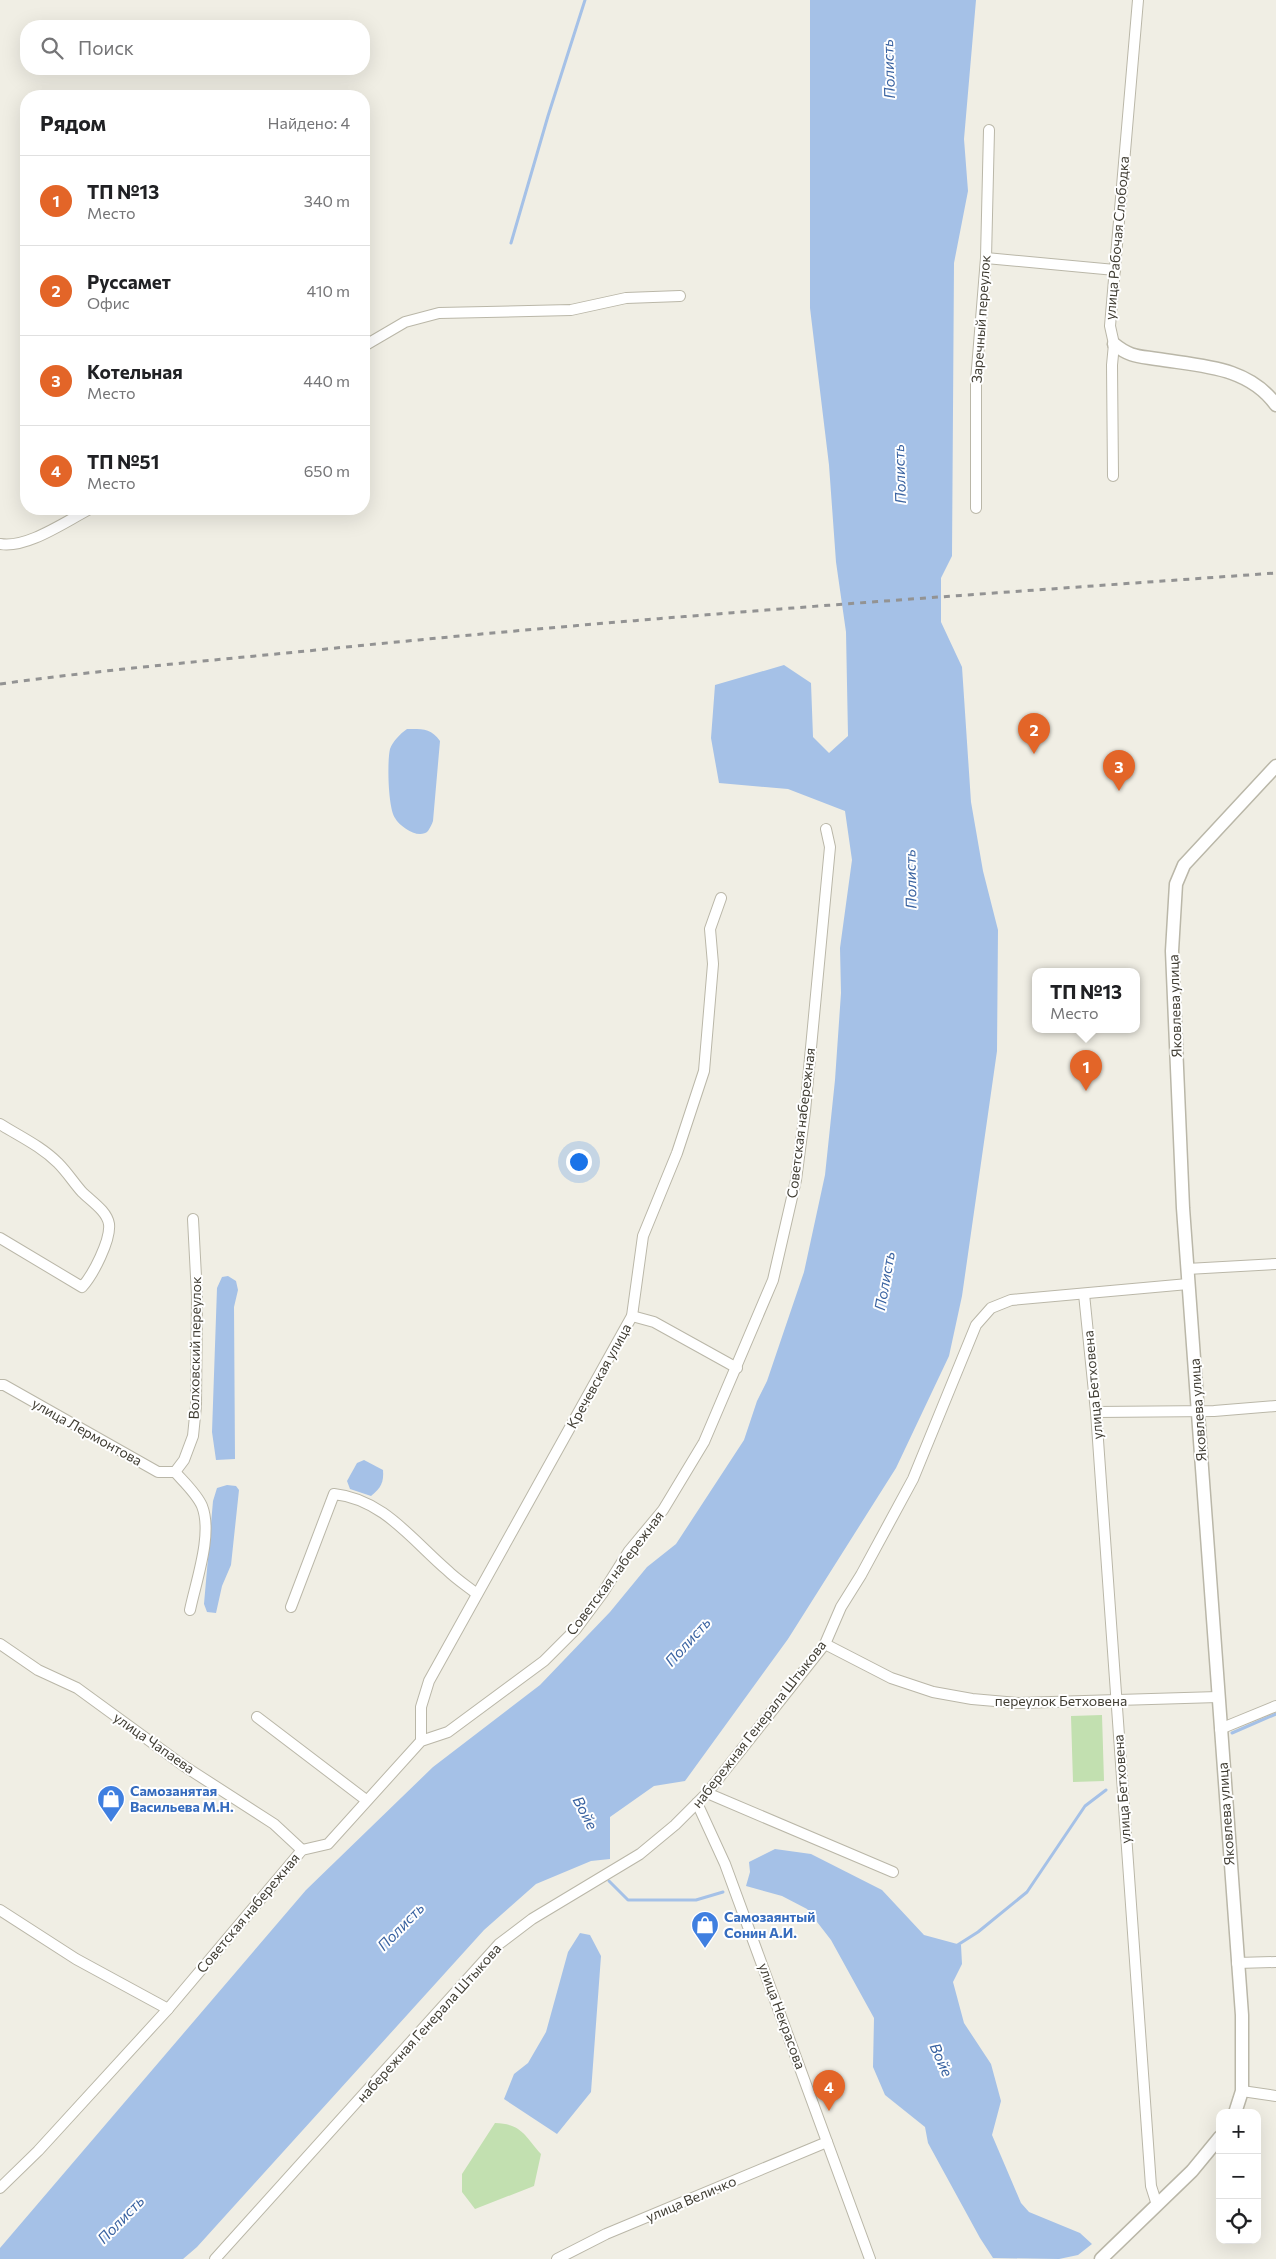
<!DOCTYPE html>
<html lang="ru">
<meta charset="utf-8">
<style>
body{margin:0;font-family:Commissioner,sans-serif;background:#f6f6f6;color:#202124}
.controls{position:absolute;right:15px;bottom:15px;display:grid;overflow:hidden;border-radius:10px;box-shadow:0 5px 20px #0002}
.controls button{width:45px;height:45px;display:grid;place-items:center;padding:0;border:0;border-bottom:1px solid #e0e0e0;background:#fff;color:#202124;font:25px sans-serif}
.you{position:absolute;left:578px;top:1161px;width:18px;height:18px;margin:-12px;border:4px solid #fff;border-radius:50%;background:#1a73e8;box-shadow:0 0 0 8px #1a73e833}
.badge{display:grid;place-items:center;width:32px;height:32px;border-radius:50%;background:#e36528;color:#fff;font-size:16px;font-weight:700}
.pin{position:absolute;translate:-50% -41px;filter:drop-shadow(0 1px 2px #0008)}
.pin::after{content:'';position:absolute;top:26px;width:18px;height:15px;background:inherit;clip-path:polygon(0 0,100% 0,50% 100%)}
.popup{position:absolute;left:1032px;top:968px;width:108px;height:65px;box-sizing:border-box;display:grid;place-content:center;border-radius:10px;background:#fff;filter:drop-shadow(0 1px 4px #0005);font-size:16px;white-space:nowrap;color:#757577}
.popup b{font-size:19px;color:#202124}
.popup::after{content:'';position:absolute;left:50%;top:100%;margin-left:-10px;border:10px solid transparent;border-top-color:#fff}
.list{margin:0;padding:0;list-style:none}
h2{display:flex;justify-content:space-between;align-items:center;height:65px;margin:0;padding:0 20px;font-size:21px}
h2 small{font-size:16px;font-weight:400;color:#757577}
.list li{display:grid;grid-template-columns:32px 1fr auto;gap:15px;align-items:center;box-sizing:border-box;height:90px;padding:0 20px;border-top:1px solid #e0e0e0}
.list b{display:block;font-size:19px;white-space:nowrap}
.list p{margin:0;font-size:16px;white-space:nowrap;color:#757577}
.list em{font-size:16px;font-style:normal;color:#757577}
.icon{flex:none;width:28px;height:28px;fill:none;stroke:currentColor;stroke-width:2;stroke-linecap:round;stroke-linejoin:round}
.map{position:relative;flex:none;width:1276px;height:2259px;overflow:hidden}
.search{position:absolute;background:#fff;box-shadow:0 5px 20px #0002;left:20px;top:20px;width:350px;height:55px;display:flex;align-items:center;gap:12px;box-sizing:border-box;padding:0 18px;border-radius:20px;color:#757577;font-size:19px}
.panel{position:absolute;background:#fff;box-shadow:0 5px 20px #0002;left:20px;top:90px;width:350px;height:425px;border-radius:20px}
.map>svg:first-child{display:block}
.green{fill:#c2e0b0}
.water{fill:#a5c1e7}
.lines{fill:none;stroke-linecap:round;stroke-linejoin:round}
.stream{stroke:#a5c1e7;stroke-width:3}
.minor-casing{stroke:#bab7a8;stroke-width:12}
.tertiary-casing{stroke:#bab7a8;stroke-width:15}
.minor{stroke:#fff;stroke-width:10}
.tertiary{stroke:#fff;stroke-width:12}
.rail{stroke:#939393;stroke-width:3;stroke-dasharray:6 6;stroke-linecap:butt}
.labels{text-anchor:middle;stroke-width:4;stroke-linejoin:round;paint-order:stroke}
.street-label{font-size:14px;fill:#413e34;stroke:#fff}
.shop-label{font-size:14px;font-weight:bold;fill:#366cbe;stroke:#fff;text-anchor:start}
.water-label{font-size:15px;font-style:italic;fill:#3a63a1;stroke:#fff}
</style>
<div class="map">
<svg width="1276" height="2259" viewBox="0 0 1276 2259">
<rect width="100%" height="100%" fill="#f0eee4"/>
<g class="green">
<path d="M1102,1715l2,66 -31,1 -2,-66z"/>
<path d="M495,2123c27,1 29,12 46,31l-7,32 -59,23 -13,-17v-18z"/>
</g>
<g class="water">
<path d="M810,0h166l-12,139 4,52 -14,72 -2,293 -11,22v44l21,45 9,135 12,69 15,59 -1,121 -35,245 -13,60 -53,112 -108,171 -103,142 -31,5 -44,31v42l-19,2 -55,23 -52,46 -287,317 -14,12h-183v-11l306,-358 127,-123 107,-82 70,-73 37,-45 29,-23 68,-104 13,-39 10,-20 37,-109 21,-97 10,-95 6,-87 -1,-45 12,-88 -7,-49 -57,-22 -69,-6 -8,-45 4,-53 69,-20 27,18 2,54 16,16 19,-17 -2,-104 -10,-70 -7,-97 -19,-157z"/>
<path d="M407,729c15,0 24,-1 33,12l-7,80c-1,3 -3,7 -5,10 -9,9 -28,-4 -33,-13 -7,-10 -8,-57 -5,-69 3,-8 10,-15 17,-20z"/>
<path d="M228,1276l8,5 2,9 -4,17 1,152 -19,1 -4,-28 5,-144 5,-11z"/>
<path d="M364,1460l19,10c1,12 -2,18 -12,26l-21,-7 -3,-8 10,-18z"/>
<path d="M227,1485l9,1 3,4 -8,75 -9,21 -6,27 -9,-1 -3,-8 9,-103 4,-13z"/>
<path d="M775,1849l36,5 71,36 42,45 37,10 1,19 -9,18 11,41 27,41 10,37 -9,34 29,68 8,9 51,21 12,11 -14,11 -19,4 -66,-1 -13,-20 -52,-95 -3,-16 -40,-32 -12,-28 1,-49 -43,-78 -24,-31 -25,-13 -36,-10 4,-14 -1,-10z"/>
<path d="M580,1933l10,2 11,21 -10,136 -34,42 -53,-35 10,-25 14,-11 18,-31 22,-80z"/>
</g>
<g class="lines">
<g class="stream">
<path d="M511,243l37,-127 37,-116"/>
<path d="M1232,1733l44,-19"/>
<path d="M609,1881l19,19h68l27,-8"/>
<path d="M956,1946l22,-14 49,-40 58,-86 21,-16"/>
</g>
<defs>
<g id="minor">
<path d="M986,258l129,12"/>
<path d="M364,346l41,-24 34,-9 132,-3 55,-12 54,-2"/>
<path d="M1113,476l-1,-111 2,-21 -4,-18 28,-326"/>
<path d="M976,508v-127l10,-123 3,-128"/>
<path d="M0,544c27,5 66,-23 90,-35"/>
<path d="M0,1124c19,12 41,22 58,39 9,9 16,20 24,29 9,9 25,19 27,32 2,16 -16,51 -27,63l-82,-49"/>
<path d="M1187,1269l89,-5"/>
<path d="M1084,1294l12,118 55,774 6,19"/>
<path d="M632,1316l22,6 83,46"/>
<path d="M0,1385h4l154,87h17"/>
<path d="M1096,1412l118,-1 62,-5"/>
<path d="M175,1472l9,-12 9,-24 3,-30 1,-110 -4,-77"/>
<path d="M175,1472c9,10 22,22 27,34 11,28 -6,75 -12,104"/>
<path d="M291,1607l43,-113c49,5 78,46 113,76 9,9 20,16 30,24"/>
<path d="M0,1644l38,26 39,18 107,78 90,58 28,26"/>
<path d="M825,1644l66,34 42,14 39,7 46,4 200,-6"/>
<path d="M257,1717l109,83"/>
<path d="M1220,1729l56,-23"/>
<path d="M421,1741v-34l8,-26 203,-365 11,-80 34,-83 27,-82 9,-107 -3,-35 11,-31"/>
<path d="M707,1793l186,79"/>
<path d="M697,1803l28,61 145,395"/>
<path d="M0,1910l76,49 92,50"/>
<path d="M1237,1963l39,-1"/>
<path d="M1242,2091l34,5"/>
<path d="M0,2188l38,-37 130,-142 134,-159 26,-6 93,-103 27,-9 96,-71 32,-32 26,-35 27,-43 34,-41 41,-68 69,-162 23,-100 9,-69 25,-264 -4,-18"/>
<path d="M215,2259l284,-315 33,-25 108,-65 35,-29 32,-32 118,-149 16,-37 20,-32 52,-96 63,-154 15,-17 20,-8 177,-16"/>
<path d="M557,2259l49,-25 221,-92"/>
</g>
<g id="tertiary">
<path d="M1114,344c16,13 24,12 43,15 43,7 91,7 119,46"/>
<path d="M1235,2113l7,-22v-76l-59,-807 -11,-257 4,-67 8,-19 92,-99"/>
<path d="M1101,2259l91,-88 28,-34"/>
</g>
</defs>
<use href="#minor" class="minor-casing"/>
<use href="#tertiary" class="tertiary-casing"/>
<use href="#minor" class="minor"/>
<use href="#tertiary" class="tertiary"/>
<path class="rail" d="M0,684c115,-16 230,-25 346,-37 309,-31 620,-52 930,-74"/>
</g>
<defs>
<symbol id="shop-pin" viewBox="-11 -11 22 30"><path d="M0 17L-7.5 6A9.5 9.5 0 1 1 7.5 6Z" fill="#3f7fe0" stroke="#fff"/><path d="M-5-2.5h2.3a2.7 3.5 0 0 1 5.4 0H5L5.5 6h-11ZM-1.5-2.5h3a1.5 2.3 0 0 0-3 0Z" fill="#fff"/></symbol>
</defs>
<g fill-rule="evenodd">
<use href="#shop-pin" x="95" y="1783" width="32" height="43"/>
<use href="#shop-pin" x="689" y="1909" width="32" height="43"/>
</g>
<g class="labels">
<g class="street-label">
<text transform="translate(1117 238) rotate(-85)" y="5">улица Рабочая Слободка</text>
<text transform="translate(981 319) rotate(-86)" y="5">Заречный переулок</text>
<text transform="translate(1175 1006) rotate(-92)" y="5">Яковлева улица</text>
<text transform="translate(801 1123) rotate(-83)" y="5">Советская набережная</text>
<text transform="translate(195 1348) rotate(-89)" y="5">Волховский переулок</text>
<text transform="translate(599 1376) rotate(-61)" y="5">Кречевская улица</text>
<text transform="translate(1093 1385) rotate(-95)" y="5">улица Бетховена</text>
<text transform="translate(1198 1410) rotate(-94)" y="5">Яковлева улица</text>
<text transform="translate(87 1432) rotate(29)" y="5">улица Лермонтова</text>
<text transform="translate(615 1573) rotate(-53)" y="5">Советская набережная</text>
<text x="1061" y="1706">переулок Бетховена</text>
<text transform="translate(759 1724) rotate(-52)" y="5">набережная Генерала Штыкова</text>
<text transform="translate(154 1743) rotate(35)" y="5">улица Чапаева</text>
<text transform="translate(1122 1789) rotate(-94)" y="5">улица Бетховена</text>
<text transform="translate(1226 1814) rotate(-94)" y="5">Яковлева улица</text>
<text transform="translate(248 1913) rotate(-50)" y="5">Советская набережная</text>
<text transform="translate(782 2016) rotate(70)" y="5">улица Некрасова</text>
<text transform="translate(429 2023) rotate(-48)" y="5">набережная Генерала Штыкова</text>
<text transform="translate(691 2199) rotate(-23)" y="5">улица Величко</text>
</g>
<g class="shop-label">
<text x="130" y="1796">Самозанятая<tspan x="130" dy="16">Васильева М.Н.</tspan></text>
<text x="724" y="1922">Самозаянтый<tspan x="724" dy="16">Сонин А.И.</tspan></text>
</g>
<g class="water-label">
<text transform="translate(889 69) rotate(-92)" y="5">Полисть</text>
<text transform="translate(900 474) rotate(-92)" y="5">Полисть</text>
<text transform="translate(911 879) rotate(-91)" y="5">Полисть</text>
<text transform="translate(885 1281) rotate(-80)" y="5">Полисть</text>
<text transform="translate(688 1642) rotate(-48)" y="5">Полисть</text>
<text transform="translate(585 1813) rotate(62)" y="5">Войе</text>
<text transform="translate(401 1927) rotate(-46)" y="5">Полисть</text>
<text transform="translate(941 2060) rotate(66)" y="5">Войе</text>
<text transform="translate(121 2220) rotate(-46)" y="5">Полисть</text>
</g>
</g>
</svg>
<div class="controls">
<button>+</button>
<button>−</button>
<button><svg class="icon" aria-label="locate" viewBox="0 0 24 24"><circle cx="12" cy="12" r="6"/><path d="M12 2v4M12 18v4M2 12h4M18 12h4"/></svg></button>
</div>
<div class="you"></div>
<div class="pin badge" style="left:1086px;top:1091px">1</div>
<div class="popup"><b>ТП №13</b>Место</div>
<div class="pin badge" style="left:1034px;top:754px">2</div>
<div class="pin badge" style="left:1119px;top:791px">3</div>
<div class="pin badge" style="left:829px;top:2111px">4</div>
<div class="search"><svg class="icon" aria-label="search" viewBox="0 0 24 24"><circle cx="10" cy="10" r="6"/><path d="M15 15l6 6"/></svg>Поиск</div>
<section class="panel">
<h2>Рядом<small>Найдено: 4</small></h2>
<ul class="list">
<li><span class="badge">1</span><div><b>ТП №13</b><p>Место</p></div><em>340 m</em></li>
<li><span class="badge">2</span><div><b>Руссамет</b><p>Офис</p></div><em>410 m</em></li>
<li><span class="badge">3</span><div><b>Котельная</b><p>Место</p></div><em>440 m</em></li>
<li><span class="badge">4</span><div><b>ТП №51</b><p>Место</p></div><em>650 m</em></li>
</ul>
</section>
</div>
